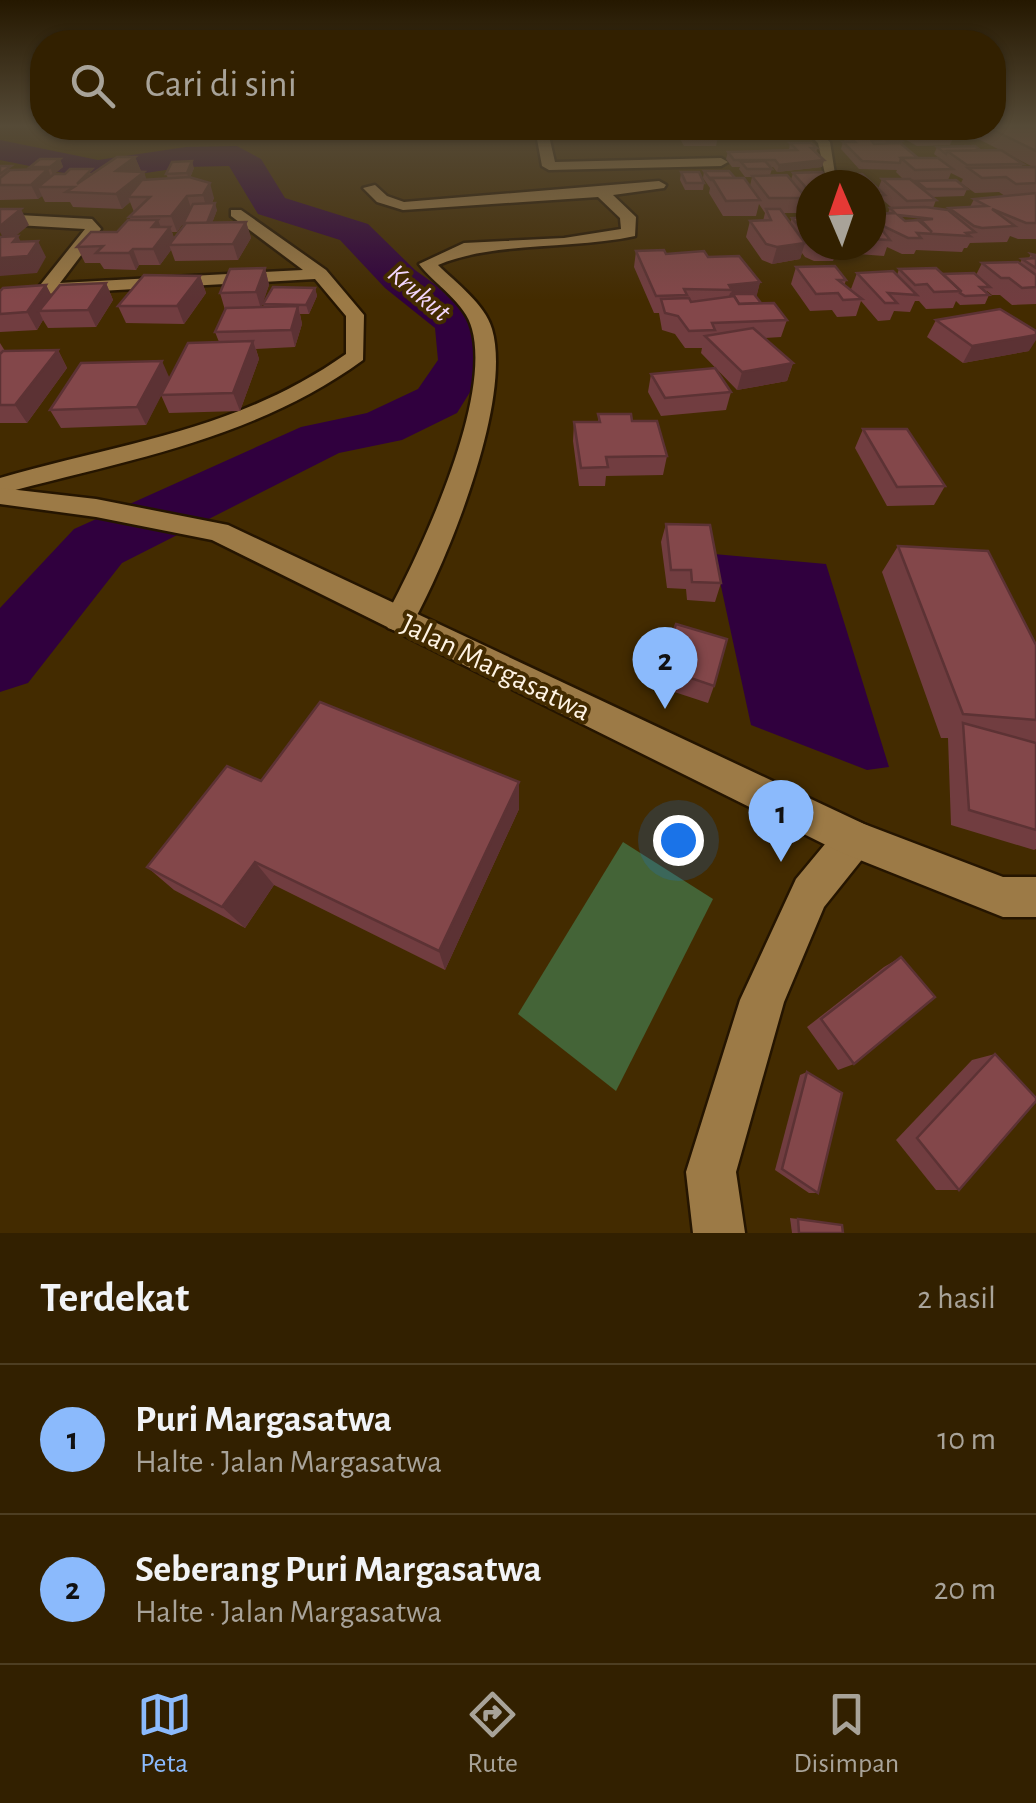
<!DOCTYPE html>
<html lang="id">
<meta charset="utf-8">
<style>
body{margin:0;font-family:"Alegreya Sans",sans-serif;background:#3d2d0f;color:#f1f3f6}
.compass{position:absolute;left:796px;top:170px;width:90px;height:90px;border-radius:50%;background:#322000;box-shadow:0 2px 8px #0004;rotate:358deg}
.you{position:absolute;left:678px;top:840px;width:35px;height:35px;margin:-25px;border:8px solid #fff;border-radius:50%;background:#1a73e8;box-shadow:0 0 0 15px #1a73e833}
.badge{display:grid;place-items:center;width:65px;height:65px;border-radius:50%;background:#8bbafc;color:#111;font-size:32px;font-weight:700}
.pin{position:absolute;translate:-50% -82px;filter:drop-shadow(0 2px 5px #0008)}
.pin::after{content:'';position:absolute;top:52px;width:35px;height:30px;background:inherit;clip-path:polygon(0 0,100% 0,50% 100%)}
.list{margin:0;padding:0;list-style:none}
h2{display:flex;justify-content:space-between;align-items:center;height:130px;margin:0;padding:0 40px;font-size:42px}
h2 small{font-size:32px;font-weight:400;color:#a8a399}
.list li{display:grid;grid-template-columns:65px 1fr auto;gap:30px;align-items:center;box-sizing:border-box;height:150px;padding:0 40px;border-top:2px solid #4d3e22}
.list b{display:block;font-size:38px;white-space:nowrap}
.list p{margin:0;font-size:32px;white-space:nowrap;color:#a8a399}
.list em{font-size:32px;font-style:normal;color:#a8a399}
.icon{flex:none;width:55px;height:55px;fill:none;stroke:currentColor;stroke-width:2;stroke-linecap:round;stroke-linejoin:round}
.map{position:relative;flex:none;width:1036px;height:1233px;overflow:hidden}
.search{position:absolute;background:#322000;box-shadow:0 2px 8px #0004;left:30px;right:30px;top:30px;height:110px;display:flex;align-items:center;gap:25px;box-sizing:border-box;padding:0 35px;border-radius:40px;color:#a8a399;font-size:38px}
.sheet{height:430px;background:#322000}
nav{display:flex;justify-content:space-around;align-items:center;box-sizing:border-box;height:140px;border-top:2px solid #4d3e22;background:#322000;font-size:28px;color:#a8a399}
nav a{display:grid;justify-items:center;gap:5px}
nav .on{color:#8bbafc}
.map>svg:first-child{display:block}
.green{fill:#446437}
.water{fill:#30003e}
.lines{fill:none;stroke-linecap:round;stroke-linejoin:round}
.river{fill:#30003e;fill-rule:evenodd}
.minor-casing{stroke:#251500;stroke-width:5}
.tertiary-casing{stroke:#251500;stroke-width:5}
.minor{fill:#9c7a46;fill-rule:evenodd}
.tertiary{fill:#9c7a46;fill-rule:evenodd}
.wall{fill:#713d40;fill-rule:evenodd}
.shaded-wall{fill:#5c3234}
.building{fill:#83474a;stroke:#5c3234;stroke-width:2.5;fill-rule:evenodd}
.labels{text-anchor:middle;stroke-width:8;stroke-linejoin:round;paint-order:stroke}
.far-water-label{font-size:28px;font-style:italic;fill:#f4d8fe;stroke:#432b00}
.street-label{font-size:30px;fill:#fef3e3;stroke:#432b00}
</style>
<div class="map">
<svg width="1036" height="1233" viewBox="0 0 1036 1233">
<rect width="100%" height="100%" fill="#432b00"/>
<path class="green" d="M623,842l90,57 -97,192 -98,-77z"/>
<path class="water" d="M714,554l112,10 63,203 -22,3 -116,-45z"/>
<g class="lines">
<path class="river" d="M0,140l98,20 88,-13 51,-1 24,13 24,39 83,26 47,46 60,43 7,10 8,37 -33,53 -55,27 -63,13 -217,110 -94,120 -28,9v-84l74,-79 227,-102 66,-14 51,-24 20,-29 -3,-32 -50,-40 -45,-48 -82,-26 -29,-48 -43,1 -88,13 -98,-20z"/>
<defs>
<g id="minor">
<path d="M535,128l123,2 -6,4 -103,2 6,26 166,-4 7,4 -7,4 -172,4 -7,-4z"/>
<path d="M803,128h12l15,14 5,32h-10l-7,-31z"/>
<path d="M659,181l7,4 -2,3 -51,7 23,22 -1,19c-64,14 -140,5 -197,29 18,18 47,39 54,64 21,72 -46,236 -82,299l-11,4 -11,-4 -4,-8c35,-65 108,-218 88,-291 -6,-26 -38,-45 -53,-65l45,-21 100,-5 57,-9 -1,-11 -22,-21 -195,13 -26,-8 -14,-14 12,-3 12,11 17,6z"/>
<path d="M231,210h10l85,60 38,45 -1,45c-108,79 -236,100 -363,134v-16c124,-36 237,-47 346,-124v-38l-31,-37 -269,15 -9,-5 48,-60 -85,-5v-10l92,5 9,10 -41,54 243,-13 -72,-54z"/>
<path d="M854,820l14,6 5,13 -5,13 -44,55 -40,95 -48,170 9,61h-52l-7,-61 54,-172 56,-121 44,-53z"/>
</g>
<path id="tertiary" d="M0,488l96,11 132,26 636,299 139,53h33v40h-33l-163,-65 -628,-312 -116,-23 -96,-13z"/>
</defs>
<use href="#minor" class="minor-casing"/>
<use href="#tertiary" class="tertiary-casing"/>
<use href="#minor" class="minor"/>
<use href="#tertiary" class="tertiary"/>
</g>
<g class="wall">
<path d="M1036,127v112h-18l-8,-3 -3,6 -37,1 -3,5h-3l-2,4 -46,-2 -2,4h-12l-15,-7 -3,9 -39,-3 -1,3h-9l-2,5h-19l-9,-4 -3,-4 -2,6 -28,5 -10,-4 -16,-23 4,-16h13l2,-8 -6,-9 -3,12h-33l-14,-23 1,-5 -7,-10 1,-7h25l6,7h9l6,8 2,-9h-7l-6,-8 1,-2h-8l-6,-8 2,-7 61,-2 1,-7h21l6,5 -1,5 8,7 -2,7 -45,5 -4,-5h-3l2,2 -2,6h17l4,5 2,-7 29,-1 9,10 2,-7 29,-1 16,15 4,-10h21l-7,-7 1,-2 -38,-1 -18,-20 2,-7h2l-1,-1 2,-7h-5l-6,-6h109l-3,5h3l9,5 -3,7 -33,1 -23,-13v1l8,7 -1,3 17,14h20l5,3 -9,-7 3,-7 38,-1 6,5 20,-1 22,14 -2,3h12l-76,-39zM951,173l12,6 -2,4 14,10 24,-1 6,4 -31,3 -4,8 -21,1 -1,2 -15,-2 3,-8 -4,-3 32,-1 3,-7 -11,-9h-8zM811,185h60v26l8,-1 4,-10 9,8h-2l-2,5 -17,1v31h-60zM804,205l5,7h-4l-1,5 -12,1 -2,5 -6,-10h17zM898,215l3,1 32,3 -12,1 3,3 -6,-3 -13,1z"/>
<path d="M201,128h18l-4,5 -12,1z"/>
<path d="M674,128h42l3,4 -3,14h-32z"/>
<path d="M777,128h27l-1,2h-23z"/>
<path d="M135,157l6,14 3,1 2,8 22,-2 -2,-4 28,-6 -4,10 24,20 -2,5 5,7 -5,13 34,-1 5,16 -13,22 -63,1 -4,-11 -11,15h-21l-3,5 -32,-1 -4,-6h-15l-8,-16 40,-15 14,-12 -2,-3 5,-5 -4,-10 -8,7 -49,-2 -3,-5h-25l-3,-6 -4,3 -38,1v-34l12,4h19l-1,-3 30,-8 3,8 -9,7 39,-1zM184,222v4l-10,12 -2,-6h5z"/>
<path d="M681,172l23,11 -1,7h-18l-5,-10z"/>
<path d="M636,251l72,6 52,25 -4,15 5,6 26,17 -6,17 -16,1 28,25 -6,18 -50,9 -36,-37 1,-5h-17l-10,-14 -13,-4 -3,-17h-5l-20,-46z"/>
<path d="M1031,254l5,1v49l-24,1 -12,-10h-8l-5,-4v2l2,2 -4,9 -25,1 -4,-4 -3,7 -27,1 -7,-8h-4l-5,11 -16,-1 -4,9 -12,1 -17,-20 -5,15 -19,1 -5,-7 -22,1 -19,-27 5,-17 50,13 -2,6 10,7 -3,-4 6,-16 40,2 2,-6 44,5 33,1 6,-12h38l2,-4 7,-1z"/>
<path d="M265,268l4,17 -8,22h3l-1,-3 52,-16 2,8 -8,18h-9l2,10 -7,23 -39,2 3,10 -19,52 -71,2 -8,-18 -15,30 -85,3 -11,-18 119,-32 50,-36 -4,-10 10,-22 -5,-17z"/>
<path d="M200,276l6,17 -22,31 -58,-1 -8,-17z"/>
<path d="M106,283l7,17 -17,27 -48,1 -5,-8 -6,10 -37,2v-41l46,-6 5,10z"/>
<path d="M936,320l93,31 -66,12 -36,-26z"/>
<path d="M0,343l5,8 53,-1 9,18 -40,55h-27z"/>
<path d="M651,374l80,18 -5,18 -65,6 -13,-24z"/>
<path d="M598,414l34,7 35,35 -4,19 -57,1 -1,10h-26l-6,-45 1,-19h24z"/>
<path d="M863,429l82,57 -11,19 -47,1 -32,-58z"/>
<path d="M666,524l55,59 -6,19 -28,-2 -1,-11 -19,-1 -6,-46z"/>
<path d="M898,546l138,99v204l-2,1 -83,-25 -3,-87h-7l-59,-166z"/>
<path d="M661,668l53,18 -6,17 -52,-17z"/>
<path d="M261,781l258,1v27l-74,161 -171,-85 -29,43 -71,-38 -27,-23z"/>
<path d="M901,957l-47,107 -16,6 -31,-43 77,-60z"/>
<path d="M995,1054l-36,136h-23l-40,-50 76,-80z"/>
<path d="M807,1072l11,121h-9l-34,-23 25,-95z"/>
<path d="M790,1218l8,1 45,14h-51z"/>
</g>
<g class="shaded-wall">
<path d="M143,128h40l-39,3z"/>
<path d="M135,157l6,14h-25z"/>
<path d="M60,159l3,8 -10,8 -3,-8z"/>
<path d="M824,160l-2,7 -45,5 2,-7z"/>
<path d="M192,161l2,7 -5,12 -2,-7z"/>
<path d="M48,169l6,15 -16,3 4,9 -4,3 -7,-14z"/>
<path d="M144,172l5,15 -21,10 2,5 -8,7 -6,-15z"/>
<path d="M210,183l4,15 -7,12 -4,-15z"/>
<path d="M187,196l5,15 -15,21 -6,-16z"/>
<path d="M215,203l2,7 -8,21 -2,-8z"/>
<path d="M21,209l8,16 -23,19 -6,-12v-6z"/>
<path d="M158,220l6,15 6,-8 6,16 -7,2 2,5 -11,15 -7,-16 -1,-22z"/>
<path d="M246,222l5,16 -13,22 -5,-16z"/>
<path d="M18,236l8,16 12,-11 8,16 -9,16 -37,3v-18z"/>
<path d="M805,243l-5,16 -28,5 5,-17z"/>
<path d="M133,249l6,16 -3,5 -7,-17z"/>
<path d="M265,268l4,17 -8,24 -5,-17z"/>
<path d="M200,276l6,17 -22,31 -7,-18z"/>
<path d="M760,282l-4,17 -26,-2 2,-7 -3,-5z"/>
<path d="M106,283l7,17 -17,27 -8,-17z"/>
<path d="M46,285l9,17 -16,9 4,9 -6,10 -10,-18z"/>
<path d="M315,288l2,8 -8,18 -3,-9z"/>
<path d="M298,306l4,18 -7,23 -4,-17z"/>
<path d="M1036,335v5l-7,11 -66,12 9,-17z"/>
<path d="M253,341l6,18 -19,52 -7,-18z"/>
<path d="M58,350l9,18 -40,55 -12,-18z"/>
<path d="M162,361l8,18 -24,46 -9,-18z"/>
<path d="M793,363l-6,18 -50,9 5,-18z"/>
<path d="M519,782v27l-74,161 -6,-19z"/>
<path d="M255,862l19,23 -29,43 -23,-21z"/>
</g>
<g class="building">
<path d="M1026,127l10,1v23l-47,-23z"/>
<path d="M683,128h33l3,4 -33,1z"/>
<path d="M878,133h15l9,8h-15z"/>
<path d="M944,133l9,5 -34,1 -8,-5z"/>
<path d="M846,134h26l8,6h-9l3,4 26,-1 18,15h-17l-1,5 -38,-2 -19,-19h12z"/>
<path d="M790,143h21l6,5h-6l13,12 -45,5 -4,-5h-41l-6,-8 69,-2z"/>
<path d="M975,146l6,5h-34l-1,3 -9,-7z"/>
<path d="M1001,150l22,14 -56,1 -20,-14z"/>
<path d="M117,157h18l-19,14 28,1 -28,22 -50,-2 8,-5h-36l16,-13h11l5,-5h22l-15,15z"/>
<path d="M901,158h37l15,11 -38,1z"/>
<path d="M40,159h20l-10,8h-20z"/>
<path d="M192,161l-5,12 -21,1 6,-12z"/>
<path d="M765,161l7,8h-25l-6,-7z"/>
<path d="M0,166h11l-11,8z"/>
<path d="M1036,167v16l-20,1 -10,-7 -24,1 -14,-10z"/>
<path d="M48,169l-17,16h-31v-7l10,-8z"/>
<path d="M704,171h25l6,7h-23l1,2h-2z"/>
<path d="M681,172h18l5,11h-18z"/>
<path d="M822,172l12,13h-23v8l-18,-20z"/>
<path d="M862,174l23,21 -14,1v-11h-27l-11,-10z"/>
<path d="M787,175l19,23h-37l-17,-22z"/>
<path d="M189,177l21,6 -7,12 -16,1 -16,20 -42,1 21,-20h-22l14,-17z"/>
<path d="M712,178h32l16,22 -34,1z"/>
<path d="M882,179h28l26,21 -29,1z"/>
<path d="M956,180l11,9h-41l-10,-8z"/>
<path d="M1036,193v30h-10l-34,-14 23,17 -33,2 -8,-2 -25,-18 38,-2 -13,-7z"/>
<path d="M215,203l-8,20 -24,1 10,-20z"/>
<path d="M925,207l23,3 27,22 -9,1 4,3 -53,-3 4,5h-13l-23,-11 -14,-13 24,-1 -5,-5zM898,215l35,4 -12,1 11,12 -14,-12 -13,1z"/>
<path d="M0,209h21l-21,17z"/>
<path d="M766,209h14l25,34 -28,4 -11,-3 -16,-23 21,-1z"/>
<path d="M805,212h6v29l-19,-23 18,-1z"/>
<path d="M871,216l19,24 -19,-1z"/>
<path d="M128,220h30l-6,7h18l-17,22h-20l-4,4h-33l7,-7 -26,1 14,-15h26z"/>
<path d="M246,222l-13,22 -64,1 17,-22z"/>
<path d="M18,236l-5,6 25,-1 -10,15 -28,2v-21z"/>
<path d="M664,250l2,4 38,-3 4,6 31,-1 21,26 -31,3 3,5 -48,-1 3,6 -31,1 -20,-45z"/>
<path d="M1031,254l5,1v13l-14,-9 13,-1z"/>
<path d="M1018,262l18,13v12l-14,1 -13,-10h-8l-19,-15z"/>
<path d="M835,266l11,14h-8l24,19 -19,1 -5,-7 -22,1 -20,-27z"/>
<path d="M265,268l-9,24 -36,1 10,-24z"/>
<path d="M936,268l25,23 -27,1 -7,-8 -12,1 -16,-16z"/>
<path d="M893,271l24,24 -29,-2 9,10h-12l-28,-30z"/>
<path d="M974,273l16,14h-10l9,8 -24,1 -5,-3 1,-2 -18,-17z"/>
<path d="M144,275l56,1 -23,30h-59z"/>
<path d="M106,283l-18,27 -49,1 21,-26z"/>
<path d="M46,285l-19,27 -27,2v-23l3,-3z"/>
<path d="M273,287l42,1 -9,17 -43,-1z"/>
<path d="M731,294h23l7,9 -22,1 -5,-8 -4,1z"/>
<path d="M734,296l5,8 35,-1 13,17 -75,3 3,7 -26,1 -11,-15 -13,-3 -4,-14 28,-1 2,4z"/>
<path d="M298,306l-7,24 -76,2 11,-24z"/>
<path d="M1000,309l36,22v4l-64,11 -36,-26z"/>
<path d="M753,328l40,35 -51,9 -37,-36z"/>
<path d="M253,341l-20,52 -72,2 27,-52z"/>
<path d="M58,350l-43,55h-15v-51l3,-3z"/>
<path d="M162,361l-25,46 -87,3 31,-47z"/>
<path d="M715,368l16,24 -66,6 -14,-24z"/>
<path d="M598,414h33l1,7h25l10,35 -61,1 2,10 -27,1 -7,-46h26z"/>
<path d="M863,429h44l38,57 -48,1z"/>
<path d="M666,524l44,1 11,58 -29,-1 -1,-12h-20z"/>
<path d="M898,546l90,5 48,94v75l-73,-6z"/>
<path d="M676,624l51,15 -13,47 -53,-18z"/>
<path d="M320,702l199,80 -80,169 -184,-89 -33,45 -75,-40 80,-101 34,15z"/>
<path d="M963,723l73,20v87l-67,-20z"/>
<path d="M901,957l34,40 -81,67 -33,-45z"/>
<path d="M995,1054l41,44v3l-77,89 -42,-52z"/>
<path d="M807,1072l35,21 -24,100 -36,-24z"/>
<path d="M798,1219l44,6 1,8h-44z"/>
</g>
<linearGradient id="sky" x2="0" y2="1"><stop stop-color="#251800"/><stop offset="0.42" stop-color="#554a37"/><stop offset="1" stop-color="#554a37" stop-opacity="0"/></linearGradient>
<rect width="1036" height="300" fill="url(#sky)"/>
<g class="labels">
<g class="far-water-label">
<text transform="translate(420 292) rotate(40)" y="10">Krukut</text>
</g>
<g class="street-label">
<text transform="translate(496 667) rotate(26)" y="10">Jalan Margasatwa</text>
</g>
</g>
</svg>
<svg class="compass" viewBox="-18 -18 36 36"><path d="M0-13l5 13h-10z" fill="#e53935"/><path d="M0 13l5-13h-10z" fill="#a8a399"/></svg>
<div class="you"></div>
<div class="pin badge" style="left:781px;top:862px">1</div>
<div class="pin badge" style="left:665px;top:709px">2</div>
<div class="search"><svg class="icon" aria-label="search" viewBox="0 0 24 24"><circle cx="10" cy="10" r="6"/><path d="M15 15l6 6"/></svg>Cari di sini</div>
</div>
<section class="sheet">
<h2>Terdekat<small>2 hasil</small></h2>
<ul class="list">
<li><span class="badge">1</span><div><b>Puri Margasatwa</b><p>Halte · Jalan Margasatwa</p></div><em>10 m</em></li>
<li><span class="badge">2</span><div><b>Seberang Puri Margasatwa</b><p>Halte · Jalan Margasatwa</p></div><em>20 m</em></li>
</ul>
</section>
<nav>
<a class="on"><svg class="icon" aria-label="map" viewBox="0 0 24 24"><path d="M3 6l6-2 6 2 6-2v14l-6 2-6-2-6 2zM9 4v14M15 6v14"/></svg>Peta</a>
<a><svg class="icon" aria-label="directions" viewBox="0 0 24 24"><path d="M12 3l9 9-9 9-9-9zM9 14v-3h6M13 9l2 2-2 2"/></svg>Rute</a>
<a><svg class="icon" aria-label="saved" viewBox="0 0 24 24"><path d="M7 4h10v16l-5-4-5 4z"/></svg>Disimpan</a>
</nav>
